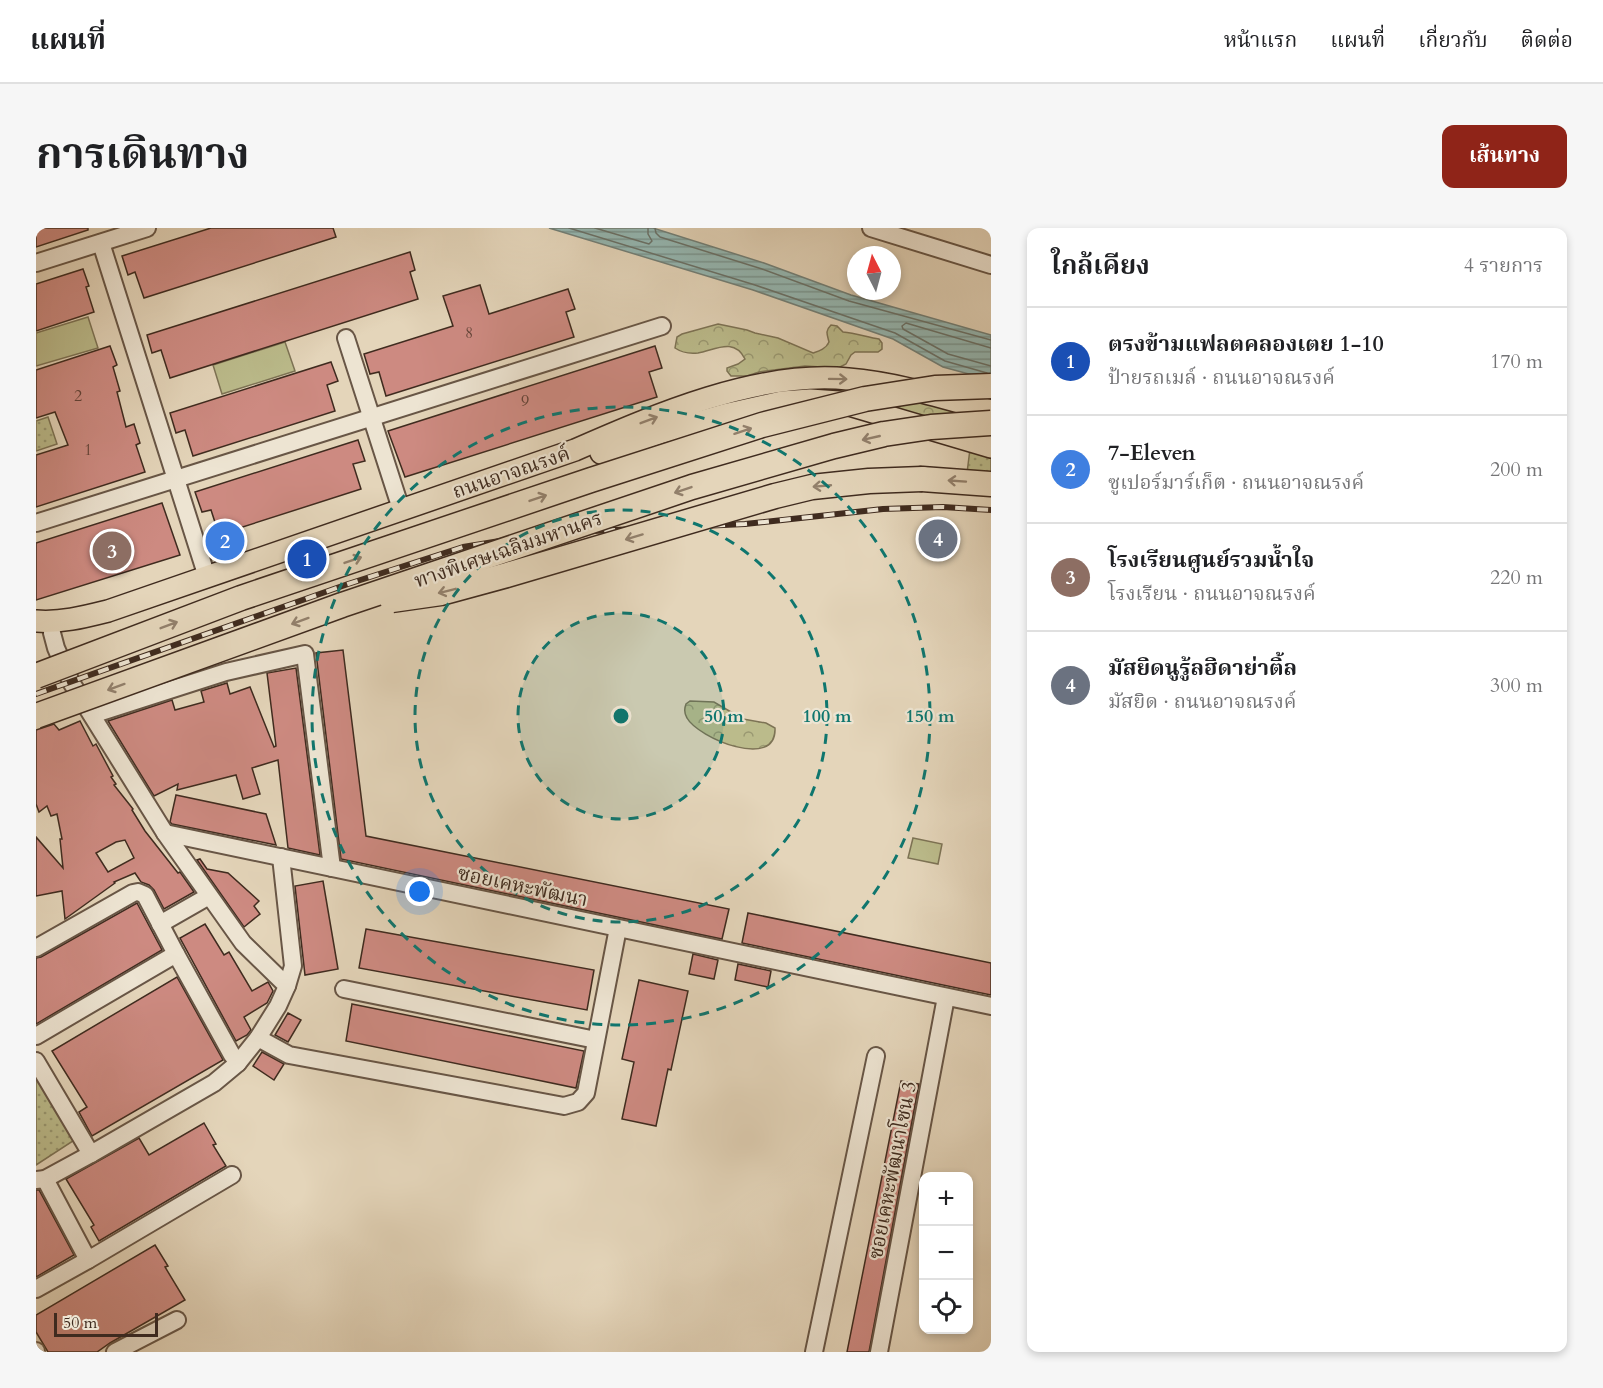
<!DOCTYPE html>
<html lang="th">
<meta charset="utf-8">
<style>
body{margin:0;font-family:Cardo,"Noto Serif Thai",serif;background:#f6f6f6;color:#202124}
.controls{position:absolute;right:18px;bottom:18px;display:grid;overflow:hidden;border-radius:12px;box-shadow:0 3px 9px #0003}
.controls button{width:54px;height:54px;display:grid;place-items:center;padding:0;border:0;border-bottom:2px solid #e0e0e0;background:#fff;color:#202124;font:30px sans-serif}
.compass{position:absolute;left:811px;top:18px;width:54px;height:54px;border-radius:50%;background:#fff;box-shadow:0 3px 9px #0003;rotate:354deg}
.scale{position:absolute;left:18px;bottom:15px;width:104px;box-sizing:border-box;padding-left:6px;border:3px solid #3f2b1f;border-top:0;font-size:16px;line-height:21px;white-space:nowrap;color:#3f2b1f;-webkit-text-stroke:4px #ede4d2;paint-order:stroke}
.you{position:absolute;left:384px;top:664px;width:21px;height:21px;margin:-15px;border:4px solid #fff;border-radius:50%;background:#1a73e8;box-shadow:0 0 0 9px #1a73e833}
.badge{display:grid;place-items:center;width:39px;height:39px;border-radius:50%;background:#8f2418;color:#fff;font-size:20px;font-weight:700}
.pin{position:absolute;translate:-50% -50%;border:3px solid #fff;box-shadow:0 2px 6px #0006}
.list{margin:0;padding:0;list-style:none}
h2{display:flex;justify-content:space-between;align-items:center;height:78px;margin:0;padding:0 24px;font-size:26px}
h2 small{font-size:20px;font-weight:400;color:#757577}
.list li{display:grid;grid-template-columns:39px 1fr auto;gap:18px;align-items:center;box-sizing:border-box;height:108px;padding:0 24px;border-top:2px solid #e0e0e0}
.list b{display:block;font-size:22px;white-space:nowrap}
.list p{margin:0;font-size:20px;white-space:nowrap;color:#757577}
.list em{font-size:20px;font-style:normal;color:#757577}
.icon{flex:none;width:33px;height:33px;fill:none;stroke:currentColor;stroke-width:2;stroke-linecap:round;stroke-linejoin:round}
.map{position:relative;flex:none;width:955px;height:1124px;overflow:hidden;border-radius:12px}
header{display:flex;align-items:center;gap:36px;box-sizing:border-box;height:84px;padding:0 30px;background:#fff;border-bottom:2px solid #e0e0e0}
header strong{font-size:28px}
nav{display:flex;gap:33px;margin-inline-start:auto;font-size:21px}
.intro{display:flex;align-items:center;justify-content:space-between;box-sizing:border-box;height:144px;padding:0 36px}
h1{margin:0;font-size:42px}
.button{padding:15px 27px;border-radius:12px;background:#8f2418;color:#fff;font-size:21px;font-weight:700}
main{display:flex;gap:36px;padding:0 36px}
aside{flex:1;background:#fff;border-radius:12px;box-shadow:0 3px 9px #0003}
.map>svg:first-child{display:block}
.grass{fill:url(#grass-dots);stroke:#7d7355;stroke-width:1.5}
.forest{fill:url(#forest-crowns);stroke:#7d7355;stroke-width:1.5}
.pitch{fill:#bbbb8b;stroke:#7d7355;stroke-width:1.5}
.water{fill:url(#water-rules);stroke:#738078;stroke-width:1.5}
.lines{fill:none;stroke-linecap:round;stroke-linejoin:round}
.shore{stroke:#6a7269;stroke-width:1.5}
.building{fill:#cd8a81;stroke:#3f2b1f;stroke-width:1.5;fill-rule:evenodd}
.minor-casing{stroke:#685646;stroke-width:20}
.major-casing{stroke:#3f2b1f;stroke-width:24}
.highway-casing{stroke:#3f2b1f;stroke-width:27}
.minor{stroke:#ede4d2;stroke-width:16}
.major{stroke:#e4d5ba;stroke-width:21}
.highway{stroke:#e4d5ba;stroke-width:24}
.rail-casing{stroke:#3f2b1f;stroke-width:6}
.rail{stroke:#ede4d2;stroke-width:4;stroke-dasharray:11;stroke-linecap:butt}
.highway-bridge-casing{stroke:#3f2b1f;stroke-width:27;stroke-linecap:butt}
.highway-bridge{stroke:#e4d5ba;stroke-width:24}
.oneway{stroke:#92806c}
.ring{fill:none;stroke:#0f766e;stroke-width:3;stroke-dasharray:10 8}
.labels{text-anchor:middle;stroke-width:4.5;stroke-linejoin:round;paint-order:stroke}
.number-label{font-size:16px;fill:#624338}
.street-label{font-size:20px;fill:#3f2b1f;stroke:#ede4d2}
.centre{fill:#0f766e;stroke:#ede4d2;stroke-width:3}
.ring-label{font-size:18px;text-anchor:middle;font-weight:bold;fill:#0f766e;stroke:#ede4d2;stroke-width:4.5;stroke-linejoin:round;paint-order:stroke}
</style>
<header>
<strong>แผนที่</strong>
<nav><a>หน้าแรก</a><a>แผนที่</a><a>เกี่ยวกับ</a><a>ติดต่อ</a></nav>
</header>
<div class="intro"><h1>การเดินทาง</h1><a class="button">เส้นทาง</a></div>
<main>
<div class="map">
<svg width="955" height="1124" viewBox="0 0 955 1124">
<defs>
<pattern id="grass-dots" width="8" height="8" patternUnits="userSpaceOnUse" patternTransform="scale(1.5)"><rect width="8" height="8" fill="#bbbb8b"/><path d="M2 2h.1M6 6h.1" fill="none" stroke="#999871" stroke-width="1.8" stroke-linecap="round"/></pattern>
<pattern id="forest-crowns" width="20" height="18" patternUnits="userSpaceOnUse" patternTransform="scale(1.5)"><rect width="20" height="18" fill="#bbbb8b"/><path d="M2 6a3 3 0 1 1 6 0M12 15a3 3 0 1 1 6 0" fill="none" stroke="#999871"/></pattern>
<pattern id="water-rules" width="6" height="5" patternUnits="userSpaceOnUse" patternTransform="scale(1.5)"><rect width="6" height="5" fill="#95b8b3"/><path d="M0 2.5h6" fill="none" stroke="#7b9691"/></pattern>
</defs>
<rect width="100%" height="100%" fill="#e4d5ba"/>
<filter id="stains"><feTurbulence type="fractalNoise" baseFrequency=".00333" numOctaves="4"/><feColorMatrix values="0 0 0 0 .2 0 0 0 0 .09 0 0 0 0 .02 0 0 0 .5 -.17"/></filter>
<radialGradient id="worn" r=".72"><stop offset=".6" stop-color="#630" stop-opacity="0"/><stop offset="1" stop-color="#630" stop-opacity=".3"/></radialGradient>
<g class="grass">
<path d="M12,189l9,27 -21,7v-30z"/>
<path d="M934,221l21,6v21l-24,-3z"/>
<path d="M0,842l40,69 -40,26z"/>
</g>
<g class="forest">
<path d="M682,96l29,6 8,3 23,5 35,15c6,-2 13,-4 16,-11 -2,-8 -4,-11 2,-17l6,1 6,6c12,1 24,5 36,7l3,4v6l-4,3h-23l-4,3 -5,9 -8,4 -33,-2 -46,6 -12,4h-16l-4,-5v-3l11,-4 7,-5c-11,-22 -30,-9 -47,-6 -8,1 -17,-1 -23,-5l2,-11 5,-3z"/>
<path d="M786,157l88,13 81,24v16l-95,-30 -195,3 53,-17z"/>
<path d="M654,473l24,1 29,17 23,4 9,5c2,43 -77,10 -88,-10 -3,-5 -3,-9 -1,-14z"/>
</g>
<g class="pitch">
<path d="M52,89l10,31 -62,18v-33z"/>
<path d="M249,114l10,29 -73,23 -9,-29z"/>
<path d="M877,610l29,6 -4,20 -30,-6z"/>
</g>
<path class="water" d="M513,0h104l111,35 87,32 140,40v45l-48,-13 -50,-28 -140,-49z"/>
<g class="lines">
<g class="shore">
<path d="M533,0l186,57 140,48 50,28 42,12"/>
<path d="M559,0l54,16 3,-3 -4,-7v-6"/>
<path d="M619,0l1,5 4,4 102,32 87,32 142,39"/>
<path d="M955,120l-85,-25 -4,3 1,3 45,25 43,12"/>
</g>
</g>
<g class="building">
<path d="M0,0h52v2l-52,17z"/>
<path d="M175,0h122l3,9 -192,61 -9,-26 -7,3 -6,-19z"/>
<path d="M374,24l5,18 -5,2 8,27 -248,79 -9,-28 -9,3 -5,-18z"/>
<path d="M47,41l6,17 -3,1 8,25 -58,19v-47z"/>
<path d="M444,57l9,29 79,-25 7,20 -9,3 8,25 -188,59 -7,-24 -9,2 -6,-20 89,-28 -10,-30z"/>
<path d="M74,118l7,19 -4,2 7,24 -3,1 9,35 8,-3 6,19 -4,2 9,27 -109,35v-52l32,-10 -13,-33 -19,6v-48z"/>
<path d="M619,118l7,22 -13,4 8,25 -252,80 -17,-46z"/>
<path d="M295,134l7,19 -11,4 8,26 -142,45 -8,-26 -9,3 -6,-20z"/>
<path d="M322,212l7,21 -12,3 8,25 -131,42 4,12 -11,4 -12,-37 -9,2 -7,-20z"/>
<path d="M126,275l18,52 -144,45v-57z"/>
<path d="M307,422l23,186 363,73 -7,30 -381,-80 -25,-206z"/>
<path d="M260,440l24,187 -32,-7 -10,-88 -26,8 8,26 -17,5 -7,-24 -59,15 1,-6 -24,12 -46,-75 64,-21 3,10 29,-8 -3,-11 26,-8 3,11 20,-7 24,60 2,-1 -9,-73z"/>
<path d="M44,493l13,25 3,-2 17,32 -2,1 5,7 -2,1 19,24 -1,1 13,21 33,42 2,-1 14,20 -30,17 -10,-19 -5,-5 -8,-3 -6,-9 -21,9 1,1 -50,36 -3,-28 -26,5v-59l27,31 -3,-29h2l-5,-25 -6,2 -4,-10 -8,6 -3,-8v-74l18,-6 5,6zM89,612l9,18 -26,14 -12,-19 20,-11z"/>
<path d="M140,567l90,19 10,31 -104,-21 -2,-2z"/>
<path d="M164,631l7,10 21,4 31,28 -5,5 6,8 -16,13 -47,-67z"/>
<path d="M287,653l15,88 -33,6 -10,-89z"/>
<path d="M101,675l25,47 -126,74v-66l5,-1z"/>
<path d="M712,685l243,50v32l-249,-52z"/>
<path d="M169,696l19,31 5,-3 23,39 16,-9 5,9 -6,12 -23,14 7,13 -4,5 -11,6 -56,-103z"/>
<path d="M330,701l228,41 -7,40 -228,-42z"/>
<path d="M657,726l25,6 -4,19 -25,-5z"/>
<path d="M702,736l33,7 -3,16 -33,-7z"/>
<path d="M141,749l46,83 -131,76 -13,-24 8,-5 -35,-56z"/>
<path d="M603,752l49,11 -17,79 -3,-1 -12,57 -34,-7 12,-57 -12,-3z"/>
<path d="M316,776l232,47 -8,37 -230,-47z"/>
<path d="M252,785l13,7 -13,22 -13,-7z"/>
<path d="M226,824l22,12 -10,16 -21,-14z"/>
<path d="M865,853l18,3 -50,268h-22z"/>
<path d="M168,895l12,21 -3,1 13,21 -127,75 -8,-14 3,-2 -28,-46 73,-41 10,17z"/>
<path d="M0,962h3l35,65 -38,22z"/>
<path d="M119,1017l13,21 -3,1 20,33 -75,43 -13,9h-49l-12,-20v-17z"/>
</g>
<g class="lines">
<defs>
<g id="minor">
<path d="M835,0l120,37"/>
<path d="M65,15l106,334"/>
<path d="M0,35l111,-35"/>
<path d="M310,110l55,171"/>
<path d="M0,295l626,-197"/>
<path d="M56,487l134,-43 79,-18 27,214"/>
<path d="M129,605l826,173"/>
<path d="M245,629l12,109 -6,20"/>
<path d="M124,696l49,-28"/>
<path d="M0,720l97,-55 5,-1 7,3 31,59 -140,82"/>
<path d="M140,726l56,101 6,8"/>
<path d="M308,761l252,51"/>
<path d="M222,810l31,17 275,51 14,-4 8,-9 32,-165"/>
<path d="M0,833l55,93"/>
<path d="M9,951l43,81 144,-85"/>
<path d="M0,952l9,-1 46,-25 123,-71 24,-20 20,-25 20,-32 9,-20 -44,-43 -78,-110 -94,-151 -15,-34 -4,-15"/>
<path d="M0,1061l52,-29"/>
<path d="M0,1123v1"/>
<path d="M79,1124l62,-32"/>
<path d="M778,1124l62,-296"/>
<path d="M843,1124l67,-355"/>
</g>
<g id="major">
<path d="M565,225l59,-20 64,-18 58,-13 28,-2 29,2 152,45"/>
<path d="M0,393c25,2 48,-4 72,-10l467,-161c80,-35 184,-80 273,-71 49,4 96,19 143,32"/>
</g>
<path id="highway" d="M886,251l69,5"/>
</defs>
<use href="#minor" class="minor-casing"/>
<use href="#major" class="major-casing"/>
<use href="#highway" class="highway-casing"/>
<use href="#minor" class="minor"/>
<use href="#major" class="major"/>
<use href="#highway" class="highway"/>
<defs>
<path id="rail" d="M0,466l312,-110 115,-37 86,-14 196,-9 138,-15 60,-2 48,3"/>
</defs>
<use href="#rail" class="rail-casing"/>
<use href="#rail" class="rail"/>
<defs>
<g id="highway-bridge">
<path d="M356,372l49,-7 66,-18 268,-79 37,-9 57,-6 53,-2"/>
<path d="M0,448l205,-78 350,-118 171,-55 103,-26 70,-11 56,-2"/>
<path d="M0,488l306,-111 350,-118 142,-41 50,-12 47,-7 60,-4"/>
</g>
</defs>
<use href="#highway-bridge" class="highway-bridge-casing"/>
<use href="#highway-bridge" class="highway-bridge"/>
</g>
<defs><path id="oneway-shaft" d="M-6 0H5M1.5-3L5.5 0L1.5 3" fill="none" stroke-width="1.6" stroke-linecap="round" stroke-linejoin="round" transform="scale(1.5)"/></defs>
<g class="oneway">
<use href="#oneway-shaft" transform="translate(802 151) rotate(1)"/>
<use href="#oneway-shaft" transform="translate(613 192) rotate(-21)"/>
<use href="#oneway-shaft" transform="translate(707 203) rotate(-18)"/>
<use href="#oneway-shaft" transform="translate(835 210) rotate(167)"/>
<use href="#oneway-shaft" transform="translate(921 253) rotate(-176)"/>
<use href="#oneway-shaft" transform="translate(786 258) rotate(175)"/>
<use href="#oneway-shaft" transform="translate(647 262) rotate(161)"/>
<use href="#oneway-shaft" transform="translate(502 270) rotate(-19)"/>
<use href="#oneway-shaft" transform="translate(598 309) rotate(163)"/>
<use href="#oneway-shaft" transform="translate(317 332) rotate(-19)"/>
<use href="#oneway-shaft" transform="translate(411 363) rotate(166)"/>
<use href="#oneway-shaft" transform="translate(264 393) rotate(160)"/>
<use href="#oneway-shaft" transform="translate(133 397) rotate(-21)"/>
<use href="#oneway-shaft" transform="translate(80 459) rotate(160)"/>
</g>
<circle cx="585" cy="488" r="103" fill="#0f766e" fill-opacity=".12"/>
<g class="ring">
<circle cx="585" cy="488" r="103"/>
<circle cx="585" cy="488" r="206"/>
<circle cx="585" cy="488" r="309"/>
</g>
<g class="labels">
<g class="number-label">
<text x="433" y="110">8</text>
<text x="42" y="173">2</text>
<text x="489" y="178">9</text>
<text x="52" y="227">1</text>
</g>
<g class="street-label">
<text transform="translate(475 244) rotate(-19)" y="7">ถนนอาจณรงค์</text>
<text transform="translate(472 321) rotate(-19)" y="7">ทางพิเศษเฉลิมมหานคร</text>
<text transform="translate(487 658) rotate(12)" y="7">ซอยเคหะพัฒนา</text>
<text transform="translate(856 942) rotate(-79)" y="7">ซอยเคหะพัฒนาโซน 3</text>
</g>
</g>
<circle cx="585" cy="488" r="9" class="centre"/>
<g class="ring-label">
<text x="688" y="494">50 m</text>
<text x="791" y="494">100 m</text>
<text x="894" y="494">150 m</text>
</g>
<rect width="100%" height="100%" filter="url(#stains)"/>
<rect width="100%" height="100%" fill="url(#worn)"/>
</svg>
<div class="controls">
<button>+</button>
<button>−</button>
<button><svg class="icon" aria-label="locate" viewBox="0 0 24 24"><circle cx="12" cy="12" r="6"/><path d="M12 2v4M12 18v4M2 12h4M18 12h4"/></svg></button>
</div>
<svg class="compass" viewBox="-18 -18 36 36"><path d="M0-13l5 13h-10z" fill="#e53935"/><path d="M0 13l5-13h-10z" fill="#757577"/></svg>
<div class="scale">50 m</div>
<div class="you"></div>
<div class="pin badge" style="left:271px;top:331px;background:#1a4fb4">1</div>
<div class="pin badge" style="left:189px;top:313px;background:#3f7fe0">2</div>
<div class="pin badge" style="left:76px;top:323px;background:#8d6e63">3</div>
<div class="pin badge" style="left:902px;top:311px;background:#6b7280">4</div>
</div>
<aside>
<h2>ใกล้เคียง<small>4 รายการ</small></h2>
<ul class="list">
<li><span class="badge" style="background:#1a4fb4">1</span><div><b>ตรงข้ามแฟลตคลองเตย 1-10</b><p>ป้ายรถเมล์ · ถนนอาจณรงค์</p></div><em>170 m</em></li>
<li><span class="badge" style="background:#3f7fe0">2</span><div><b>7-Eleven</b><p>ซูเปอร์มาร์เก็ต · ถนนอาจณรงค์</p></div><em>200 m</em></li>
<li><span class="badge" style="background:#8d6e63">3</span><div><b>โรงเรียนศูนย์รวมน้ำใจ</b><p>โรงเรียน · ถนนอาจณรงค์</p></div><em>220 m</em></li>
<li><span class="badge" style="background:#6b7280">4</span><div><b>มัสยิดนูรู้ลฮิดาย่าติ้ล</b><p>มัสยิด · ถนนอาจณรงค์</p></div><em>300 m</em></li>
</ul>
</aside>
</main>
